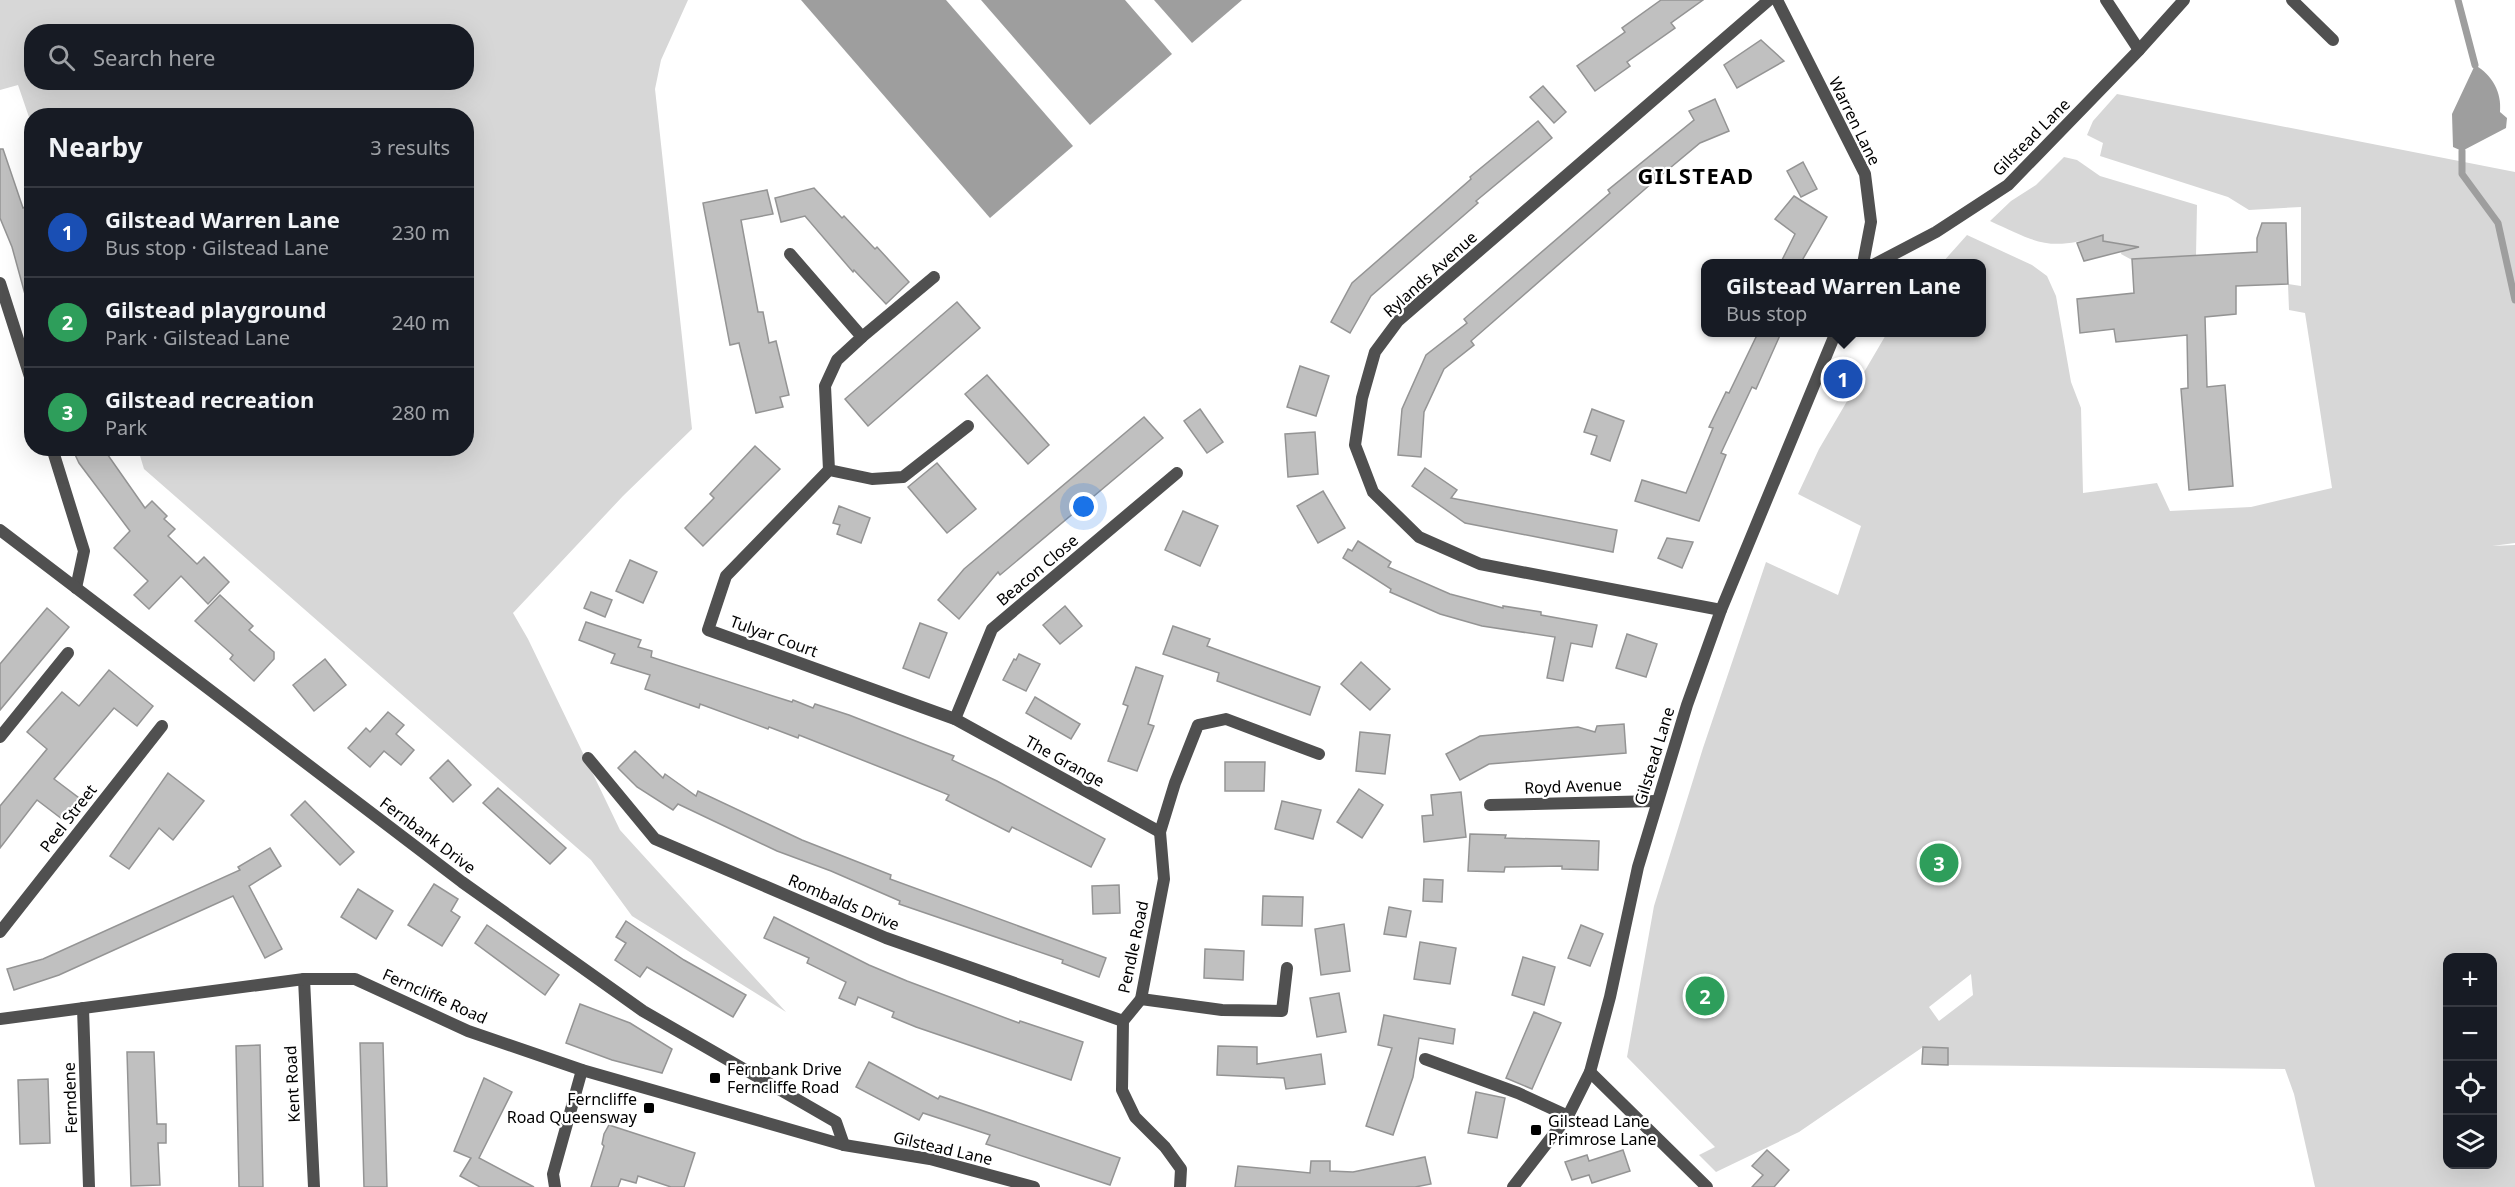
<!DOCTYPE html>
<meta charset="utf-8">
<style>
body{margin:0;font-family:"Noto Sans",sans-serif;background:#242831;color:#f1f3f6}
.controls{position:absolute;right:18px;bottom:18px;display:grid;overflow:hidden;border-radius:12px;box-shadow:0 6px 24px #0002}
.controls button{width:54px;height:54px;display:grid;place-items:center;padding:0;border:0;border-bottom:2px solid #363941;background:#171b24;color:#f1f3f6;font:30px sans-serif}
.you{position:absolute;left:1084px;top:507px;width:21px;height:21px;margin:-15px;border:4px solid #fff;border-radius:50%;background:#1a73e8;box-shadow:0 0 0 9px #1a73e833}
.badge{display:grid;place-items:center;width:39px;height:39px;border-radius:50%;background:#db2777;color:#fff;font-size:20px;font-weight:700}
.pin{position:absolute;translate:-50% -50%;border:3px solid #fff;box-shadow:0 2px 6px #0006}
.popup{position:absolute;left:1701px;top:259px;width:285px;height:78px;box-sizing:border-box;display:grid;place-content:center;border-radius:12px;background:#171b24;filter:drop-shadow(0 2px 4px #0005);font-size:20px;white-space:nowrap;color:#9ea1a6}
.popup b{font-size:22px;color:#f1f3f6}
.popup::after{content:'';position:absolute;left:50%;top:100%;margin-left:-12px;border:12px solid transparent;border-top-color:#171b24}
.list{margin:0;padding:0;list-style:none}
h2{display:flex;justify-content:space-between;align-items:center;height:78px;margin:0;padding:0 24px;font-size:26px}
h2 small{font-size:20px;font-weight:400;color:#9ea1a6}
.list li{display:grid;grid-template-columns:39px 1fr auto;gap:18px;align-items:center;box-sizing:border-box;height:90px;padding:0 24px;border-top:2px solid #363941}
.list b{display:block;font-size:22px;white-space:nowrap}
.list p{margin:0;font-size:20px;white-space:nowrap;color:#9ea1a6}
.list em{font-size:20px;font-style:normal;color:#9ea1a6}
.icon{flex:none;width:33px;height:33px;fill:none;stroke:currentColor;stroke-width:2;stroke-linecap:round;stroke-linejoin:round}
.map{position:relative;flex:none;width:2515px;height:1187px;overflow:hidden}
.search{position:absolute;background:#171b24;box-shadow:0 6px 24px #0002;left:24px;top:24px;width:450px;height:66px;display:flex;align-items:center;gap:15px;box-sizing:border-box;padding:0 21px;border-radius:24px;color:#9ea1a6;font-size:22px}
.panel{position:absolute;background:#171b24;box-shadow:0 6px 24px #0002;left:24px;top:108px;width:450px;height:348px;border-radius:24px}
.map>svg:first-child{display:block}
.green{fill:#d7d7d7;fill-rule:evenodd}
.water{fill:#9e9e9e}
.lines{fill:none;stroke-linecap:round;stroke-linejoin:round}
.stream{stroke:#9e9e9e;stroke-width:7}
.building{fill:#c0c0c0;stroke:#949494;stroke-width:1.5}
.minor{stroke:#505050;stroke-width:12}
.tertiary{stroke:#505050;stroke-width:12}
.poi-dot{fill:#000;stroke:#fff;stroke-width:2}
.labels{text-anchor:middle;stroke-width:4.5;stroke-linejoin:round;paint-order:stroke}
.street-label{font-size:16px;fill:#000;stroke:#fff}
.poi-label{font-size:16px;fill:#000;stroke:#fff;text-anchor:start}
.district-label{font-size:22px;font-weight:bold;letter-spacing:1.5px;fill:#000;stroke:#fff}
</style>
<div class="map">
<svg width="2515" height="1187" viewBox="0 0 2515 1187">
<rect width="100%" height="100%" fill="#fff"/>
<g class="green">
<path d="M0,0h688l-27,60 -6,29 37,340 -69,67 -110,117 15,26 92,191 166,182 -154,-96 -41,-56 -447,-391 -6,-20 328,-1v-332h-434l-1,7 -13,-38 -18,5zM32,32h434v50h-434z"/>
<path d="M2117,94l398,78v371l-23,3 23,-1v642h-200l-21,-93 -9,-25 -337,-4v-17l-25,-1 -124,85 -83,40 -17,-17 16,-8 -88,-90 27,-151 49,-158 63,-186 72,33 23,-69 -63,-32 21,-45 68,-116 94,-1v-68l-39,-1 25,-28 65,30 15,11 9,20 15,86 10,26 2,85 74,-10 13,28 81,-4 81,-19 -27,-175 -16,-3 -1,-26 13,2v-79l-52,3 -21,-13 -128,-41 3,-13 -16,-8 6,-14zM2448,958h44v206h-44zM1971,974l2,21 -34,26 -10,-14z"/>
<path d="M2064,157l13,3 23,16 97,29 -1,51 -64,4 -11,-6 2,-10 -20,-3 -1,-6c-53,17 -64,8 -112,-14l21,-20 25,-16z"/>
</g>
<g class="water">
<path d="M801,0h145l127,146 -83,72z"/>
<path d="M981,0h144l47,54 -82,71z"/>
<path d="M1154,0h88l-50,43z"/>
<path d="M2475,65c17,10 27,27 25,47l7,6 -1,10 -44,23 -9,-4 -1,-33z"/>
</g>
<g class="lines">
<g class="stream">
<path d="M2458,0l17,65"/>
<path d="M2462,151v23l36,49 17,77"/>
</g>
</g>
<g class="building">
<path d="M1661,0h42l-32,23 4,5 -48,34 3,4 -35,25 -18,-25 48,-34 -3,-4z"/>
<path d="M1761,40l23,21 -47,27 -13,-23z"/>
<path d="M1543,86l23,26 -12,11 -24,-26z"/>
<path d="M1715,99l14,32 -29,12 -48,40 -181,158 3,4 -30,24 -20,43 -3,45 -23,-2 4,-46 24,-54 41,-32 -3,-4 146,-126 -2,-3 86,-70 -5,-9z"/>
<path d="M1538,121l14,17 -76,63 2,2 -107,93 -21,37 -19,-11 21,-39 119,-104 -1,-2z"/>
<path d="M0,149h3l20,59 4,-2 5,14v77l-6,1 -14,-51 -12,-29z"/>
<path d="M1803,162l14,27 -16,8 -14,-26z"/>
<path d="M814,188l28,30 2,-2 31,33 2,-2 32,35 -23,22 -32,-34 -1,2 -48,-56 -24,6 -6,-24z"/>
<path d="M767,190l6,24 -32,6 17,92h5l6,31 7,-2 13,54 -9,2 3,10 -27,6 -17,-70 -9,2 -27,-142z"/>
<path d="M1794,196l33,21 -27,47h-20l15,-30 -20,-15z"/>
<path d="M2262,223h24l2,61 -52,2v28l-31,3 2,70 18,-2 8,101 -44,4 -8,-101 7,-1 -1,-53 -71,7 -2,-13 -34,4 -3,-34 57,-6 -2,-34 125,-7v-14z"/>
<path d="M2103,235v6l36,6 -55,14 -7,-18z"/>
<path d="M957,302l23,26 -112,98 -23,-27z"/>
<path d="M1758,333h23l-25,56 -4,-2 -31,66 5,2 -27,66 -64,-20 7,-21 44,13 27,-65 -4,-1 17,-35 3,1z"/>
<path d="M1300,366l29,10 -13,40 -29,-9z"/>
<path d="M987,375l62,70 -21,19 -63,-70z"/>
<path d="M1200,409l23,33 -16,11 -23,-32z"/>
<path d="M1592,409l32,12 -14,40 -19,-7 6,-18 -13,-4z"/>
<path d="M1144,417l19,21 -163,137 -2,-3 -39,47 -21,-19 26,-31z"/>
<path d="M1315,432l3,42 -30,3 -3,-43z"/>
<path d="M755,446l25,23 -77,77 -18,-18 29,-30 -4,-4z"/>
<path d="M72,448h31l42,60 7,-7 15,15 -3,3 11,10 -7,7 29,28 7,-7 25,25 -21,22 -27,-28 -32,33 -15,-14 14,-14 -34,-33 16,-17 -51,-68z"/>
<path d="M937,463l39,46 -29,24 -39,-46z"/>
<path d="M1425,468l32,22 -6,8 166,32 -4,22 -148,-29 -53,-37z"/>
<path d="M1323,491l22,37 -27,15 -21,-37z"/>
<path d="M839,506l31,12 -9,25 -24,-9 3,-9 -7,-2z"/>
<path d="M1183,511l35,15 -18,40 -35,-16z"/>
<path d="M1667,538l26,4 -11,26 -24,-10z"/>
<path d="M1358,541l33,21 -3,5 62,27 53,14v-2l38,6v3l56,10 -5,22 -21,-4 -8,38 -16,-3 8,-41 -73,-11 -42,-12 -50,-22 1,-3 -48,-31 5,-9 4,2z"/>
<path d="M630,560l27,12 -14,31 -27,-12z"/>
<path d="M591,592l21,8 -7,17 -21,-9z"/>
<path d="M220,595l33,31 -4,4 25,22v7l-20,22 -24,-22 3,-4 -38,-34z"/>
<path d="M1065,606l17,20 -22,18 -17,-19z"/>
<path d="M47,608l22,19 -69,83v-46z"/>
<path d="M586,622l55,18 -3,7 14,4 -1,6 141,45 1,-2 20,8 2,-4 34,11 105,41 -2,4 45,21 108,58 -14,28 -79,-40 -3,5 -63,-32 3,-5 -49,-20 -101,-40 -1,3 -29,-11 -1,2 -68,-25 -1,4 -54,-19 5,-14 -39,-12 4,-9 -36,-14z"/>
<path d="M920,623l27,10 -18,45 -26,-10z"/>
<path d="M1173,626l37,13 -3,7 113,41 -10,28 -93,-34 2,-8 -56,-19z"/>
<path d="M1627,634l30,10 -11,33 -30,-9z"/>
<path d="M1019,654l21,10 -14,27 -23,-11 11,-21 2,1z"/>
<path d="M325,659l21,26 -32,26 -21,-26z"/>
<path d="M1361,662l29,27 -20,21 -29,-26z"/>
<path d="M1136,667l27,9 -15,48 6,2 -17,45 -29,-10 20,-55 -5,-2z"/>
<path d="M109,670l44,36 -16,20 -23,-18 -60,71 25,19 -17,21 -25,-19 -37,48v-42l47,-57 -20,-17 35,-40 17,14z"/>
<path d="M1035,697l45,27 -9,15 -45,-26z"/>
<path d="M388,712l16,13 -8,9 18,16 -13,15 -17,-14 -14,16 -22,-19 18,-20 4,4z"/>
<path d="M1624,724l2,29 -137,11 -29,16 -14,-26 34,-18 98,-9 17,5 2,-6z"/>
<path d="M1360,732l30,3 -5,39 -29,-3z"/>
<path d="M635,751l28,27 2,-4 31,22 2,-5 104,49 89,35 -1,4 216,79 -7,19 -37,-14 1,-3 -164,-56 1,-3 -69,-30 -54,-20 -99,-47 -5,6 -36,-23 -19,-19z"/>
<path d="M448,760l23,25 -18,17 -23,-24z"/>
<path d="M1225,762h40l-1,29h-39z"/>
<path d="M168,773l36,28 -31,39 -14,-12 -30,41 -19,-13z"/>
<path d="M498,788l68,60 -16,16 -67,-61z"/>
<path d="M1359,789l24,16 -21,33 -25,-16z"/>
<path d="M1461,792l5,45 -42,5 -2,-26 11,-1 -2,-20z"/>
<path d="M305,801l49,51 -14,13 -49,-50z"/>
<path d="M1282,801l39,9 -8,29 -38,-10z"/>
<path d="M1470,834l36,1 -1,3 94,3 -1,29 -36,-1v-3l-57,1 -1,5 -36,-1z"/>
<path d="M270,848l11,18 -32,20 33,63 -17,9 -32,-62 -174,79 -45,15 -7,-21 36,-10 197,-89 -2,-3z"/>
<path d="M1424,879l19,1 -1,22 -19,-1z"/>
<path d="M434,884l24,15 -7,12 9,6 -18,29 -34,-21z"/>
<path d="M1119,885l1,28 -27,1 -1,-28z"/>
<path d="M358,889l35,22 -17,28 -35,-22z"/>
<path d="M1263,896l40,1 -1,29 -40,-1z"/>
<path d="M1389,907l22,4 -5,26 -22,-3z"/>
<path d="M774,917l95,48 38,16 112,42 1,-2 63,21 -12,38 -155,-53 -24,-10 2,-5 -36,-15 -3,8 -16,-7 7,-16 -39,-19 2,-5 -45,-20z"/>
<path d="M626,921l58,39 62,35 -13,22 -86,-50 -7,10 -25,-17 11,-17 -10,-6z"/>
<path d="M1344,924l6,47 -29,4 -6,-46z"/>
<path d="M487,925l72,50 -14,20 -70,-52z"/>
<path d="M1581,925l22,9 -13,32 -22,-8z"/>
<path d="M1420,942l36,6 -6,36 -36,-5z"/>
<path d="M1205,949l39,2 -1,29 -39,-2z"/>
<path d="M1523,957l32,10 -11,38 -32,-10z"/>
<path d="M1339,993l7,39 -29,5 -7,-39z"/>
<path d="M580,1004l50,19 42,26 -10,24 -50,-13 -46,-17z"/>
<path d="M1534,1012l27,11 -29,66 -26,-11z"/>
<path d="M1384,1015l71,14 -2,15 -34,-6 -6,39 -20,58 -27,-9 26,-78 -14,-3z"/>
<path d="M360,1043h23l4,144h-23z"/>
<path d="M260,1045l3,142h-24l-3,-141z"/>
<path d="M1218,1046l39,1v17l64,-10 4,30 -39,5 -2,-11 -67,-3z"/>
<path d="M1923,1047l25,1v17l-26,-1z"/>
<path d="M127,1052h27l3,72h9v19h-8l2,42 -29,1z"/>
<path d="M869,1062l69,37 2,-3 180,62 -10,27 -124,-41 4,-9 -67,-22 -4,7 -63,-33z"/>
<path d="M484,1078l28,14 -33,66 55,29h-54l-20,-11 11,-18 -17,-7z"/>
<path d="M48,1079l2,64 -30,1 -2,-64z"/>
<path d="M1476,1092l29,6 -8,40 -29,-5z"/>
<path d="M609,1125l86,28 -11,34h-13l-33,-11 -2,7 -15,-4 -3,8h-27l13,-41 -2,-2 2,-10z"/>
<path d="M1623,1150l7,21 -38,12 -3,-8 -17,5 -7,-18 22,-7 2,6z"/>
<path d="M1767,1150l22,20 -15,17h-22l11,-12 -11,-9z"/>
<path d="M1425,1157l6,27 -16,3h-180l3,-21 72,7 1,-12h19v10l23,1z"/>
</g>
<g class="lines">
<g class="minor">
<path d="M2106,0l33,50"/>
<path d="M2292,0l41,40"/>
<path d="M790,254l72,83 -25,23 -12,26 4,84"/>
<path d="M1875,264l61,-32 72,-47 131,-135 45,-50"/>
<path d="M0,283l32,100"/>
<path d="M862,337l72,-60"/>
<path d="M968,426l-65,51 -31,2 -43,-9 -103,106 -18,54 247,89 205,113"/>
<path d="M52,448l32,103 -8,37"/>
<path d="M0,530l462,352 181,129 193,111 8,23"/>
<path d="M1721,610l-241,-46 -61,-27 -46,-45 -18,-47 7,-47 13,-46 23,-31 371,-321"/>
<path d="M955,719l37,-90 185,-156"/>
<path d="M0,737l68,-84"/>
<path d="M588,758l67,81 231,99 237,83"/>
<path d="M1490,805l167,-4"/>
<path d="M0,932l162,-206"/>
<path d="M304,979l10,208"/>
<path d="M1141,999l81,11 60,1 5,-43"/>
<path d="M83,1008l6,179"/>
<path d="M1425,1059l93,34 50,23"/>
<path d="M555,1187l-2,-13 29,-104"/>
<path d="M1180,1187l1,-18 -16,-22 -30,-30 -13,-27 1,-69 18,-22 23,-120 -4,-47 15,-49 23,-58 28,-6 93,35"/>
</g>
<g class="tertiary">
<path d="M1777,0l88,174 6,48 -8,42"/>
<path d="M0,1019l304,-40h51l113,52 114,39 262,75 86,14 104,28"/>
<path d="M1590,1072l117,115"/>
<path d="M1513,1187l55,-71 22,-44 20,-75 28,-130 49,-162 34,-95 115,-278"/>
</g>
</g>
<g class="poi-dot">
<rect x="709" y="1072" width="12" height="12" rx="3"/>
<rect x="643" y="1102" width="12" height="12" rx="3"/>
<rect x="1530" y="1124" width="12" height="12" rx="3"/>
</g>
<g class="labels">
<g class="street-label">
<text transform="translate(1855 121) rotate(64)" y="6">Warren Lane</text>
<text transform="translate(2031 137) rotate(-45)" y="6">Gilstead Lane</text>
<text transform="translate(1430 274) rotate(-42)" y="6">Rylands Avenue</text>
<text transform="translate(1037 570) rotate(-40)" y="6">Beacon Close</text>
<text transform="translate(774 636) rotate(20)" y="6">Tulyar Court</text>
<text transform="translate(1654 756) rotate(-73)" y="6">Gilstead Lane</text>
<text transform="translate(1065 761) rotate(29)" y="6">The Grange</text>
<text transform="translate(1573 786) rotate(-2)" y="6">Royd Avenue</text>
<text transform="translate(68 818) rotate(-52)" y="6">Peel Street</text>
<text transform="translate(428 835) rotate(37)" y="6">Fernbank Drive</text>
<text transform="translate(844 902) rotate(23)" y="6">Rombalds Drive</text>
<text transform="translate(1133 947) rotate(-78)" y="6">Pendle Road</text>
<text transform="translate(435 996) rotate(24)" y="6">Ferncliffe Road</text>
<text transform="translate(292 1084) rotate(-93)" y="6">Kent Road</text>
<text transform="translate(70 1098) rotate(-92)" y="6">Ferndene</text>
<text transform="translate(943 1148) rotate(13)" y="6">Gilstead Lane</text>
</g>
<g class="poi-label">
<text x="727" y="1075">Fernbank Drive<tspan x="727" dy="18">Ferncliffe Road</tspan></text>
<text x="637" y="1105" text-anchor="end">Ferncliffe<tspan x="637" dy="18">Road Queensway</tspan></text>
<text x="1548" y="1127">Gilstead Lane<tspan x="1548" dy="18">Primrose Lane</tspan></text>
</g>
<g class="district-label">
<text x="1696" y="184">GILSTEAD</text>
</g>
</g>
</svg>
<div class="controls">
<button>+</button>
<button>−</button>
<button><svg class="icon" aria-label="locate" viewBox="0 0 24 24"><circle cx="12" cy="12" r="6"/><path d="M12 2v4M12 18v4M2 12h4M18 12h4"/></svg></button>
<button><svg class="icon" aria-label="layers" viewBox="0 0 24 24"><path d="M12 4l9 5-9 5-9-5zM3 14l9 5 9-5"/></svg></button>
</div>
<div class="you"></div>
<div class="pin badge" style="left:1843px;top:379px;background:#1a4fb4">1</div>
<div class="popup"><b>Gilstead Warren Lane</b>Bus stop</div>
<div class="pin badge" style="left:1705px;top:996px;background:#2e9e5b">2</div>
<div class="pin badge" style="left:1939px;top:863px;background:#2e9e5b">3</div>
<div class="search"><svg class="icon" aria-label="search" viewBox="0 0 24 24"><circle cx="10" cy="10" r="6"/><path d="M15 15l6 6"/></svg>Search here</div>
<section class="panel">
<h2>Nearby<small>3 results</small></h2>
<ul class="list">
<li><span class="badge" style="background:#1a4fb4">1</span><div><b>Gilstead Warren Lane</b><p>Bus stop · Gilstead Lane</p></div><em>230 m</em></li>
<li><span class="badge" style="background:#2e9e5b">2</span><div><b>Gilstead playground</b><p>Park · Gilstead Lane</p></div><em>240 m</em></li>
<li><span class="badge" style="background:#2e9e5b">3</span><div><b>Gilstead recreation</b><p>Park</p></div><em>280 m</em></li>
</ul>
</section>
</div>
